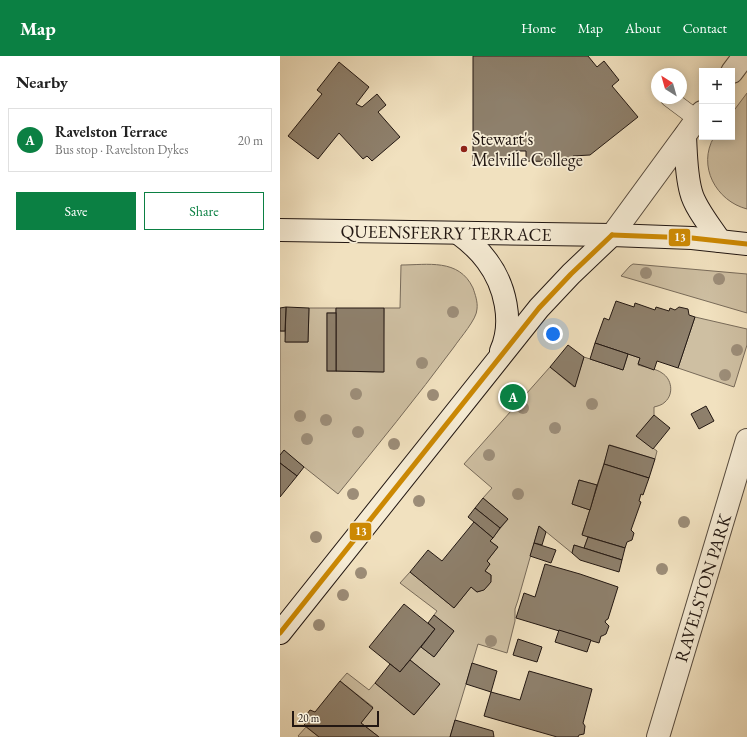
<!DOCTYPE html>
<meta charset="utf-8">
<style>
body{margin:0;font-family:"EB Garamond",serif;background:#f6f6f6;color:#222}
.controls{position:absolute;right:12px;top:12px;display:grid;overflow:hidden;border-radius:0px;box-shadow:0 2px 10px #0003}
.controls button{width:36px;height:36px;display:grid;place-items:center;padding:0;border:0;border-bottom:1px solid #e0e0e0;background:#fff;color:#222;font:20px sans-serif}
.compass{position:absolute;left:371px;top:12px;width:36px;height:36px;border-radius:50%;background:#fff;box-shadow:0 2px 10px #0003;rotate:323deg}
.scale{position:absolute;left:12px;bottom:10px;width:87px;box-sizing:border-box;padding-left:4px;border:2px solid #221712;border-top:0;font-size:11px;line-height:14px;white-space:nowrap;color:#221712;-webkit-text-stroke:3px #f6ecd5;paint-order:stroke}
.you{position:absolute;left:273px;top:278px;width:14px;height:14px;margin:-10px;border:3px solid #fff;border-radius:50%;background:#1a73e8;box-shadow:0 0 0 6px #1a73e833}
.badge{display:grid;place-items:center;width:26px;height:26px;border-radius:50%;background:#0b8043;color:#fff;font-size:13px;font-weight:700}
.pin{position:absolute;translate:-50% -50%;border:2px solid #fff;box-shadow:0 1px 4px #0006}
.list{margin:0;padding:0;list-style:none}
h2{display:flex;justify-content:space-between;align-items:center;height:52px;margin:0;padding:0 16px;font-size:17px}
h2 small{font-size:13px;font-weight:400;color:#767676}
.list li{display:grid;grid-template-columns:26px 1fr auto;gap:12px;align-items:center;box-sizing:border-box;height:64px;margin:0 8px 8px;padding:0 8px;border:1px solid #e0e0e0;border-radius:0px}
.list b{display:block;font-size:15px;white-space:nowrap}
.list p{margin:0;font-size:13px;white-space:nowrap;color:#767676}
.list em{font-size:13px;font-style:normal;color:#767676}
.actions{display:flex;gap:8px;padding:12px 16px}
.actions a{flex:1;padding:9px 0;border:1px solid #0b8043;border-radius:0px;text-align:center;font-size:14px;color:#0b8043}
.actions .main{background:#0b8043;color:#fff}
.map{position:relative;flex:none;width:467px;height:681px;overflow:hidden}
header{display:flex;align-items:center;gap:24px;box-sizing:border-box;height:56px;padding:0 20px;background:#0b8043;color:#fff}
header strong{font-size:19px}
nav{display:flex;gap:22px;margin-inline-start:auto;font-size:14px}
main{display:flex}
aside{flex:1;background:#fff}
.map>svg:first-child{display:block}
.green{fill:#cebfa2;stroke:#786b5a}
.building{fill:#8e806c;stroke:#221712}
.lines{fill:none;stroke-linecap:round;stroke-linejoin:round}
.lane-casing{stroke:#564a3d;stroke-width:18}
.street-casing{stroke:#564a3d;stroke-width:24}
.secondary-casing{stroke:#221712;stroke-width:24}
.lane{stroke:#f6ecd5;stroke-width:17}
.street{stroke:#f6ecd5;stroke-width:22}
.secondary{stroke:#f6ecd5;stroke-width:22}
.bus-1-casing{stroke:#f6ecd5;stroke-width:8}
.bus-1{stroke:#cc8904;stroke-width:5}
.tree{fill:#9c8d78}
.poi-dot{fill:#8f2418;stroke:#f6ecd5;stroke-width:1.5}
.labels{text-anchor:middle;stroke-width:3.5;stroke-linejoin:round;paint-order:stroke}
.poi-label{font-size:18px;fill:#221712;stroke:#f6ecd5;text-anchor:start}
.street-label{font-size:18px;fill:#221712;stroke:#f6ecd5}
.line-badge{stroke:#f6ecd5;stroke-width:1.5}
.badge-label{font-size:11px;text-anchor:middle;font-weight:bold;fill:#fff}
</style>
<header>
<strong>Map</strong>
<nav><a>Home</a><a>Map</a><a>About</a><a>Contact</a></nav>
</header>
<main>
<aside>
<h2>Nearby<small></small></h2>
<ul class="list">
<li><span class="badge">A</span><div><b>Ravelston Terrace</b><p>Bus stop · Ravelston Dykes</p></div><em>20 m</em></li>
</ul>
<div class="actions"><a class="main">Save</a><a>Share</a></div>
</aside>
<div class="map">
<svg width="467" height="681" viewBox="0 0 467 681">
<rect width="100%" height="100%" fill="#f1e1bf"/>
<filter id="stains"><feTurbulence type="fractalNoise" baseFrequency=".005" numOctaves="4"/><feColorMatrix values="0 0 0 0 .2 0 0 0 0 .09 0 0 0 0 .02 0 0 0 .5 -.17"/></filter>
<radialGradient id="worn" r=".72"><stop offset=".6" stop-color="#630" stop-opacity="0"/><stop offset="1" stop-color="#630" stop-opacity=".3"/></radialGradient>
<g class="green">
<path d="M467,37v116c-31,-8 -50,-43 -33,-72h18v-24z"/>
<path d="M353,208l114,10v39l-126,-37 9,-10z"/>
<path d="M121,209c26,0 58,-7 72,23 2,6 5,14 4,21 0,10 -17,29 -23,38 -37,50 -77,99 -116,147l-54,-43 -4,4v-124h5l1,11h22l1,-34h27v5h-9v58l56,1 1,-64h16z"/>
<path d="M415,261l52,12v16l-13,42 -56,-19z"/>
<path d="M348,298l12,4 -2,7c7,2 19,4 24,8 10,6 12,21 3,29 -3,3 -7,4 -11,5v8l-17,21 20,15 -2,8 -45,-14 -13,40 -18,-5 -7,24 18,6 -8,24 6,3 -4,11 -10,-3 -2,8 -33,-27 -21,74 -3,9v12l-8,32 -29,-9 -28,93h-71l-18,-14 12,-16 -33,-26 7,-8 22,17 6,-7 39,32 26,-31 -30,-24 11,-13 13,10 20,-26 -20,-16 3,-4 -37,-28 10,-11 44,36 17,-21 6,5c10,-3 14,-7 14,-17l-6,-4 5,-7 -3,-3 11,-14 -8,-6 18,-22 -25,-21 9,-10 -28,-24 86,-97 24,20 10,-30 39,13z"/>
<path d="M26,671l13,10h-20l-1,-1z"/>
</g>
<g class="building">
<path d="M193,0h115l9,11 7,-6 15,19 -7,6 26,31 -48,38 -17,1 1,6 -48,-1v-10h-10v10h-43z"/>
<path d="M59,6l30,25 -13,17 6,3 15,-13 9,11 -8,7 22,25 -28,24 -5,-5 -4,3 -24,-26 -21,26 -30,-23 34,-42 -5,-4z"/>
<path d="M336,245l18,6 1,-4 20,7 1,-3 13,4 1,-3 5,2 4,-3 9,2 1,6 6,2 -17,51 -21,-7 -3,9 -16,-6 2,-6 -45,-15 9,-25 5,2z"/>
<path d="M6,251l23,1 -1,34h-23z"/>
<path d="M6,251l-1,24h-5v-23z"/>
<path d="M56,252h48v64l-48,-1z"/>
<rect x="47" y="257" width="9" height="58"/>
<path d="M315,287l33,11 -5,16 -33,-11z"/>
<path d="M288,289l16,12 -9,30 -25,-20z"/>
<path d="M426,350l8,15 -15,8 -8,-15z"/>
<path d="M374,359l16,13 -17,21 -17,-13z"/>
<path d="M329,389l46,14 -6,19 -45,-14z"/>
<path d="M4,394l20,17 -7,9 -17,-13v-8z"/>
<path d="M0,407l17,13 -17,21z"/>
<path d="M324,408l45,14 -6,17 -2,-1 -2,7 2,1 -10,28 3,3 -2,7 -5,2 -2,6 -43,-13z"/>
<path d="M299,424l18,5 -7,25 -18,-6z"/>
<path d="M203,442l25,21 -8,9 -25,-20z"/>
<path d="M195,452l25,20 -7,10 -25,-21z"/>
<path d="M194,466l19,16 -3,3 8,6 -11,14 3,3 -5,7 6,4v7l-7,8 -7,2 -6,-5 -17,21 -44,-36 18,-22 14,11z"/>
<path d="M259,470l7,6 -4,13 -8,-2z"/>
<path d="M308,481l37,11 -3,12 -38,-12z"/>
<path d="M254,487l22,7 -5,13 -21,-7z"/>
<path d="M294,489l48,15 -3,12 -39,-12 -8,-7z"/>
<path d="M265,508l35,10 38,13 -10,32 -2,1 -1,2 4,4 -3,8 -4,2h-1l-2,7 -83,-25 8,-25 11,4z"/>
<path d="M124,548l31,25 -35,43 -31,-25z"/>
<path d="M154,559l20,16 -20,26 -13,-10 14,-18 -7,-6z"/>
<path d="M279,574l32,10 -4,12 -32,-10z"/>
<path d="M238,583l24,8 -5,15 -24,-7z"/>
<path d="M130,604l30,24 -26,31 -39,-32 15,-19 10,8z"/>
<path d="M192,607l25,8 -6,21 -25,-8z"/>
<path d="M249,615l63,18 -9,34 2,3 -1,8 -5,1 -1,2h-21l-73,-21 7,-24 29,8z"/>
<path d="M60,625l33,27 -12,15 18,14h-60l-15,-12 3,-3 -3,-4 6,-8 5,2z"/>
<path d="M175,664l38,11 1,6h-44z"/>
</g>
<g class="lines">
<defs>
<path id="lane" d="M389,42l28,21"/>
<g id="street">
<path d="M452,16l12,-16"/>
<path d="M332,179l90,-123"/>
<path d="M378,681l89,-297"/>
</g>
<g id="secondary">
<path d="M405,80c1,18 1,38 6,56 4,16 20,35 29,49"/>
<path d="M0,174l332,5 80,3 55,6"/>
<path d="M178,177c11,8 21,17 29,28 18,24 27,61 14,90"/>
<path d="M0,577l259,-325 32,-34 41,-39"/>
</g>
</defs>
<use href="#lane" class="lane-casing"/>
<use href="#street" class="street-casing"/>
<use href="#secondary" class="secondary-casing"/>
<use href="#lane" class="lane"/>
<use href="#street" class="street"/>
<use href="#secondary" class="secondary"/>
<defs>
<g id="bus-1">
<path d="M332,179l80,3 55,6"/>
<path d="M0,577l259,-325 32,-34 41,-39"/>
</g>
</defs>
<use href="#bus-1" class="bus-1-casing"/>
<use href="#bus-1" class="bus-1"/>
</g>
<g class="tree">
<circle cx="366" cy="217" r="6"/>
<circle cx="439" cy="223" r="6"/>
<circle cx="173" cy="256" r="6"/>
<circle cx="457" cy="294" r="6"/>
<circle cx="142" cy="307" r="6"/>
<circle cx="445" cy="319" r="6"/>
<circle cx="76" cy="338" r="6"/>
<circle cx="153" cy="339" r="6"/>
<circle cx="312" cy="348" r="6"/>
<circle cx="243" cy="352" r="6"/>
<circle cx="20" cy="360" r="6"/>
<circle cx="46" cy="364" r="6"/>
<circle cx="275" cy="372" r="6"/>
<circle cx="78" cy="376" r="6"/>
<circle cx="27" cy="383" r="6"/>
<circle cx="114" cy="388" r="6"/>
<circle cx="209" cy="399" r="6"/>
<circle cx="73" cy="438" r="6"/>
<circle cx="238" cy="438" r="6"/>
<circle cx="139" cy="445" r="6"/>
<circle cx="404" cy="466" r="6"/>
<circle cx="36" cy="481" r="6"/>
<circle cx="382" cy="513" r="6"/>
<circle cx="81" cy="517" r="6"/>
<circle cx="63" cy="539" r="6"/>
<circle cx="39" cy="569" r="6"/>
<circle cx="211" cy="585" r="6"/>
</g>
<circle class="poi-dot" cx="184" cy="93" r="4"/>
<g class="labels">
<g class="poi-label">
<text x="192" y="89">Stewart's<tspan x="192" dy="21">Melville College</tspan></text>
</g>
<g class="street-label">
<text transform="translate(166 177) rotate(1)" y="6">QUEENSFERRY TERRACE</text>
<text transform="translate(423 532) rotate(-73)" y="6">RAVELSTON PARK</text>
</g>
</g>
<g class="line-badge">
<rect x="388" y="172" width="23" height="19" rx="4" fill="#cc8904"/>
<rect x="69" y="466" width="23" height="19" rx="4" fill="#cc8904"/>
</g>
<g class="badge-label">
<text x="400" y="185">13</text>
<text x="81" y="479">13</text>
</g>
<rect width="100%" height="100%" filter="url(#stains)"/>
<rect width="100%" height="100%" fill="url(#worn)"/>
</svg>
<div class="controls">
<button>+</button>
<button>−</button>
</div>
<svg class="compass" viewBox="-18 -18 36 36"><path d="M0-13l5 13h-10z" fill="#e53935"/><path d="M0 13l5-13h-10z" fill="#767676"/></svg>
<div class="scale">20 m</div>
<div class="you"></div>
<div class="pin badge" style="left:233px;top:341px">A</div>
</div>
</main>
